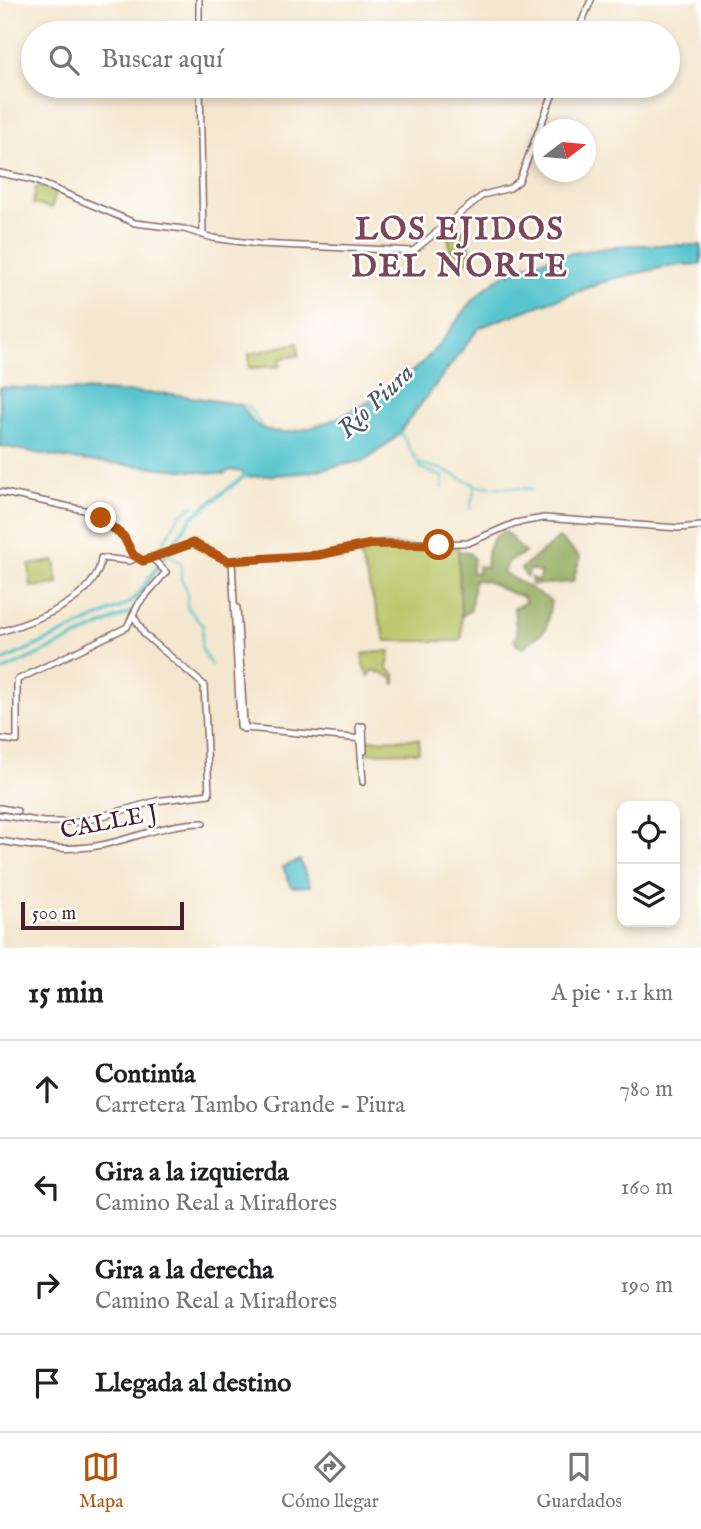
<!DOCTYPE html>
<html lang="es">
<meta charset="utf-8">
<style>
body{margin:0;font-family:"IM FELL English",serif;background:#f6f6f6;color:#202124}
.controls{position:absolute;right:21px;bottom:21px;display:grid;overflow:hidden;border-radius:14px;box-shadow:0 4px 10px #0003}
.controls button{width:63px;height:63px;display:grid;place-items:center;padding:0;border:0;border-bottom:2px solid #e0e0e0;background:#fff;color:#202124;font:35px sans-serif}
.compass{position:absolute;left:533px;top:119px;width:63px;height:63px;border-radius:50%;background:#fff;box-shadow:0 4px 10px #0003;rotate:74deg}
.scale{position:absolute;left:21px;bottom:18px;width:163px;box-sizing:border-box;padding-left:7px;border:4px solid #4a1f2b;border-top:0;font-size:19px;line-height:24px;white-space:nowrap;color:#4a1f2b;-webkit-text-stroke:5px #fff;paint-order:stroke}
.stop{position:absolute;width:21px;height:21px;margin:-16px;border:5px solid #b45309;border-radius:50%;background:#fff}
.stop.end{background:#b45309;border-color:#fff;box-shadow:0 2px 7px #0008}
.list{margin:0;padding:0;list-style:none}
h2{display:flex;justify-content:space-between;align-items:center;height:91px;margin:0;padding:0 28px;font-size:30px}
h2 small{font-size:23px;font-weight:400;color:#757577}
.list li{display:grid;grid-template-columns:46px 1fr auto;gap:21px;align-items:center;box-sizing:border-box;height:98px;padding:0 28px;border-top:2px solid #e0e0e0}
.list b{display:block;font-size:26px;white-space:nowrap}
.list p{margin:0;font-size:23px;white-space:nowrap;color:#757577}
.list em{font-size:23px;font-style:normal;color:#757577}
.icon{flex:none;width:38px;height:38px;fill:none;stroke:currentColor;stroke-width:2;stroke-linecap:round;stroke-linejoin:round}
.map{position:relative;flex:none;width:701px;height:948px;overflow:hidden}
.search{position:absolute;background:#fff;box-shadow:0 4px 10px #0003;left:21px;right:21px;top:21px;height:77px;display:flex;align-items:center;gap:18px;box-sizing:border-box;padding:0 24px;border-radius:38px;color:#757577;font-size:26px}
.sheet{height:483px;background:#fff}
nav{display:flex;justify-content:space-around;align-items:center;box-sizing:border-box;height:98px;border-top:2px solid #e0e0e0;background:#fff;font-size:19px;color:#757577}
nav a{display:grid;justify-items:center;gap:4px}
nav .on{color:#b45309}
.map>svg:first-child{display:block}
.green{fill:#b9c668;stroke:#82724a;stroke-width:2}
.forest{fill:#92ab5c;stroke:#6e6544;stroke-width:2}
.water{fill:#58c5ce;stroke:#51727c;stroke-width:2}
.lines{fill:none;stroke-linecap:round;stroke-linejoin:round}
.stream{stroke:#58c5ce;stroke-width:2}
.canal{stroke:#58c5ce;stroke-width:3.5}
.secondary-casing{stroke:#866564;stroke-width:8}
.secondary{stroke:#fff;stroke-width:5}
.route{stroke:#b45309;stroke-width:9}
.labels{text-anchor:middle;stroke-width:5;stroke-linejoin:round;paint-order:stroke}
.street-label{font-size:24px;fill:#4a1f2b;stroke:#fff}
.water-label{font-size:26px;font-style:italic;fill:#4f5964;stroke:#fff}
.district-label{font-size:32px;font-weight:bold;letter-spacing:2px;fill:#7c4558;stroke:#fff}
</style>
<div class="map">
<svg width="701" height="948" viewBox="0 0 701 948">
<rect width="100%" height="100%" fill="#fff"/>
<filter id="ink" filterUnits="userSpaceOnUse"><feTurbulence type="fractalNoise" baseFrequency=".0143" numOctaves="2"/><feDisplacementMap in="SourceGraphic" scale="14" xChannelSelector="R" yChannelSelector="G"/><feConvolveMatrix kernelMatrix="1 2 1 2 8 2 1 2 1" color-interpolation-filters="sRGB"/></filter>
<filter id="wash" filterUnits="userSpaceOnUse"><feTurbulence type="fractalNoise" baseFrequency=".00686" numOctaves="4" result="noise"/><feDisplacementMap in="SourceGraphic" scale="28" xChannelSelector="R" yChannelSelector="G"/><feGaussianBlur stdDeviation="1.57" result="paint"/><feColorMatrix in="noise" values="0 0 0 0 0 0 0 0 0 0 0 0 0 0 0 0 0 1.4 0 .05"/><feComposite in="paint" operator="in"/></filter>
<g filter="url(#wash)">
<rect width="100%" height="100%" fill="#f4e7cf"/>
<g class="green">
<path d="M42,186l14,6 -4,16 -19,-4 3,-17z"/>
<path d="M468,230l3,30 -19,4 -4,-31z"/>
<path d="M298,343l1,12 -19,4v7l-31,2v-14z"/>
<path d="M380,545l49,2 4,3 2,-3h23l4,90 -3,4h-73l-27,-89z"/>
<path d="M55,561l3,23 -27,3 -2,-22z"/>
<path d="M390,651l-3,18 8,5v11l-2,-7 -20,-8 -4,6 -6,-10v-12z"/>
<path d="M419,739v13l-52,1 -2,-13z"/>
</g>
<g class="forest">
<path d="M505,531l20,22 -15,7 -7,12 48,29 -5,28 -23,19 -6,-3 -3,-5 3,-4 -3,-28 12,-6 -4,-6c-20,-3 -26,-16 -48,-16l-3,30 -10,7 -3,-66 10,1 6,7 -3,13 7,1v-7l9,1c-2,-14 3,-31 18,-36z"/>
<path d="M559,538l21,19 -7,25 -41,3 -1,-7 7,4 3,-9 -11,-4 -3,8 -6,-8z"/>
</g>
<g class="water">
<path d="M631,245h70v19l-32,2 -57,13 -121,44 -12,5 -84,110 -29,22 -63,13 -57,4 -4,-5 -12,-2 -6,4 -155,-15 -69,-13v-59l171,7 71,11c4,5 7,14 12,18 41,34 145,-36 174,-66 25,-26 39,-58 70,-78 41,-25 87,-28 133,-34z"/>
<path d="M300,860l10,26 -18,1 -9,-20z"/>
</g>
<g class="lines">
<g class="stream">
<path d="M247,405l14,20"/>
<path d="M399,430l22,38 22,9v12"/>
<path d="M418,463l25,7 35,16 55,3"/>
<path d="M470,509l5,-23"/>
<path d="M162,550l-1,-4 19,-31 15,-11"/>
<path d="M167,554l14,9v16l6,11v17l16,19 -2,22 10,17"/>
</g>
<g class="canal">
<path d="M0,662l129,-59 9,-8 54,-78 55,-43"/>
<path d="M0,672l133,-61"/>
</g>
</g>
</g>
<g filter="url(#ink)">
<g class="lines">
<defs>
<g id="secondary">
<path d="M199,0v33"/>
<path d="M577,33l14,-33"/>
<path d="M200,86l3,149"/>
<path d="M0,173l33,7 102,43 49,6 29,9 45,6 155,7 70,-56 27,-7 9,-7 37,-95"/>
<path d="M0,492l93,20 30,24 10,19 10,6 50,-18 35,18 90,-6 54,-11 96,-1 47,-20 29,-5 134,10 23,-2"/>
<path d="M232,561l8,163"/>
<path d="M237,608l7,115"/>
<path d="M0,632c34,-11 98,-32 101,-74l29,3 6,-3"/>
<path d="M241,724l4,1 -1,4 -4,-2z"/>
<path d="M359,726l4,56"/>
<path d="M363,726l1,25"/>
<path d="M245,728l118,11 -4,2"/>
<path d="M0,739l17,2v-61l110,-53 12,-24 27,-31 -13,-13"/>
<path d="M0,808l17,3"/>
<path d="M0,815l44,7h37l75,-21 53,-7 -5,-109 -59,-50 -12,-20"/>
<path d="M0,841c35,6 67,11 102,4 34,-7 65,-22 101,-22"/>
</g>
</defs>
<use href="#secondary" class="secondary-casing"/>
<use href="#secondary" class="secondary"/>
</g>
</g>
<g class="lines" filter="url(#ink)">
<path class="route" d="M101,518l23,19 9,18 10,6 50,-18 35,18 90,-6 54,-11 67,1"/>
</g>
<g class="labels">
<g class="street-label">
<text transform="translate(109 821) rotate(-11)" y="8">CALLE J</text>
</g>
<g class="water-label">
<text transform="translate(375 400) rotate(-44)" y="9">Río Piura</text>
</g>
<g class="district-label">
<text x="460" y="239">LOS EJIDOS<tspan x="460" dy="37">DEL NORTE</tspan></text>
</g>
</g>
</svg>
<div class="controls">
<button><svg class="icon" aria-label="locate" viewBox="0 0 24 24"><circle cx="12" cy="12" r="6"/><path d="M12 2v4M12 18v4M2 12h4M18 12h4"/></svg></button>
<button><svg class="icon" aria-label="layers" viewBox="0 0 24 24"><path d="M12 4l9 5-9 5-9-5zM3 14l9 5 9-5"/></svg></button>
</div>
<svg class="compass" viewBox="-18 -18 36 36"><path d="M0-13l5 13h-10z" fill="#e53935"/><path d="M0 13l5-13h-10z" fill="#757577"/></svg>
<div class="scale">500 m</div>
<div class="stop" style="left:439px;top:545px"></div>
<div class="stop end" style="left:101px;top:518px"></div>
<div class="search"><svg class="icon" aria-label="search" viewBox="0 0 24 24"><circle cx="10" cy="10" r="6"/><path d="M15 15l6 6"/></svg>Buscar aquí</div>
</div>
<section class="sheet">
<h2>15 min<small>A pie · 1.1 km</small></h2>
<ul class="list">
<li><svg class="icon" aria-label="ahead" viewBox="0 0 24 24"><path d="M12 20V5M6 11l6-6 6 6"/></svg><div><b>Continúa</b><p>Carretera Tambo Grande - Piura</p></div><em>780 m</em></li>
<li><svg class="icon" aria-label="left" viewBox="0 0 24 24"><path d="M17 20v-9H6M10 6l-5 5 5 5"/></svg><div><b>Gira a la izquierda</b><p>Camino Real a Miraflores</p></div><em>160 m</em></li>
<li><svg class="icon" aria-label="right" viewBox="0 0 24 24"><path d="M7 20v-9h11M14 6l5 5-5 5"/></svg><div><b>Gira a la derecha</b><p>Camino Real a Miraflores</p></div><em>190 m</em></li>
<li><svg class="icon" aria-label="arrive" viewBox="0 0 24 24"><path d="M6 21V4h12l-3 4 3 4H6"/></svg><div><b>Llegada al destino</b></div></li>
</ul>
</section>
<nav>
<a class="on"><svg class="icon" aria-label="map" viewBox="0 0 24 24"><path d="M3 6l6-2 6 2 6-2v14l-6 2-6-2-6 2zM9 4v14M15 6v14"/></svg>Mapa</a>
<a><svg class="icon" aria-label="directions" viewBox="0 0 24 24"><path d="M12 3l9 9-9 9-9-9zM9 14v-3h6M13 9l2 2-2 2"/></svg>Cómo llegar</a>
<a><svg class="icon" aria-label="saved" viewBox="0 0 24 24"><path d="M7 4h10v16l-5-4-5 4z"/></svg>Guardados</a>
</nav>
